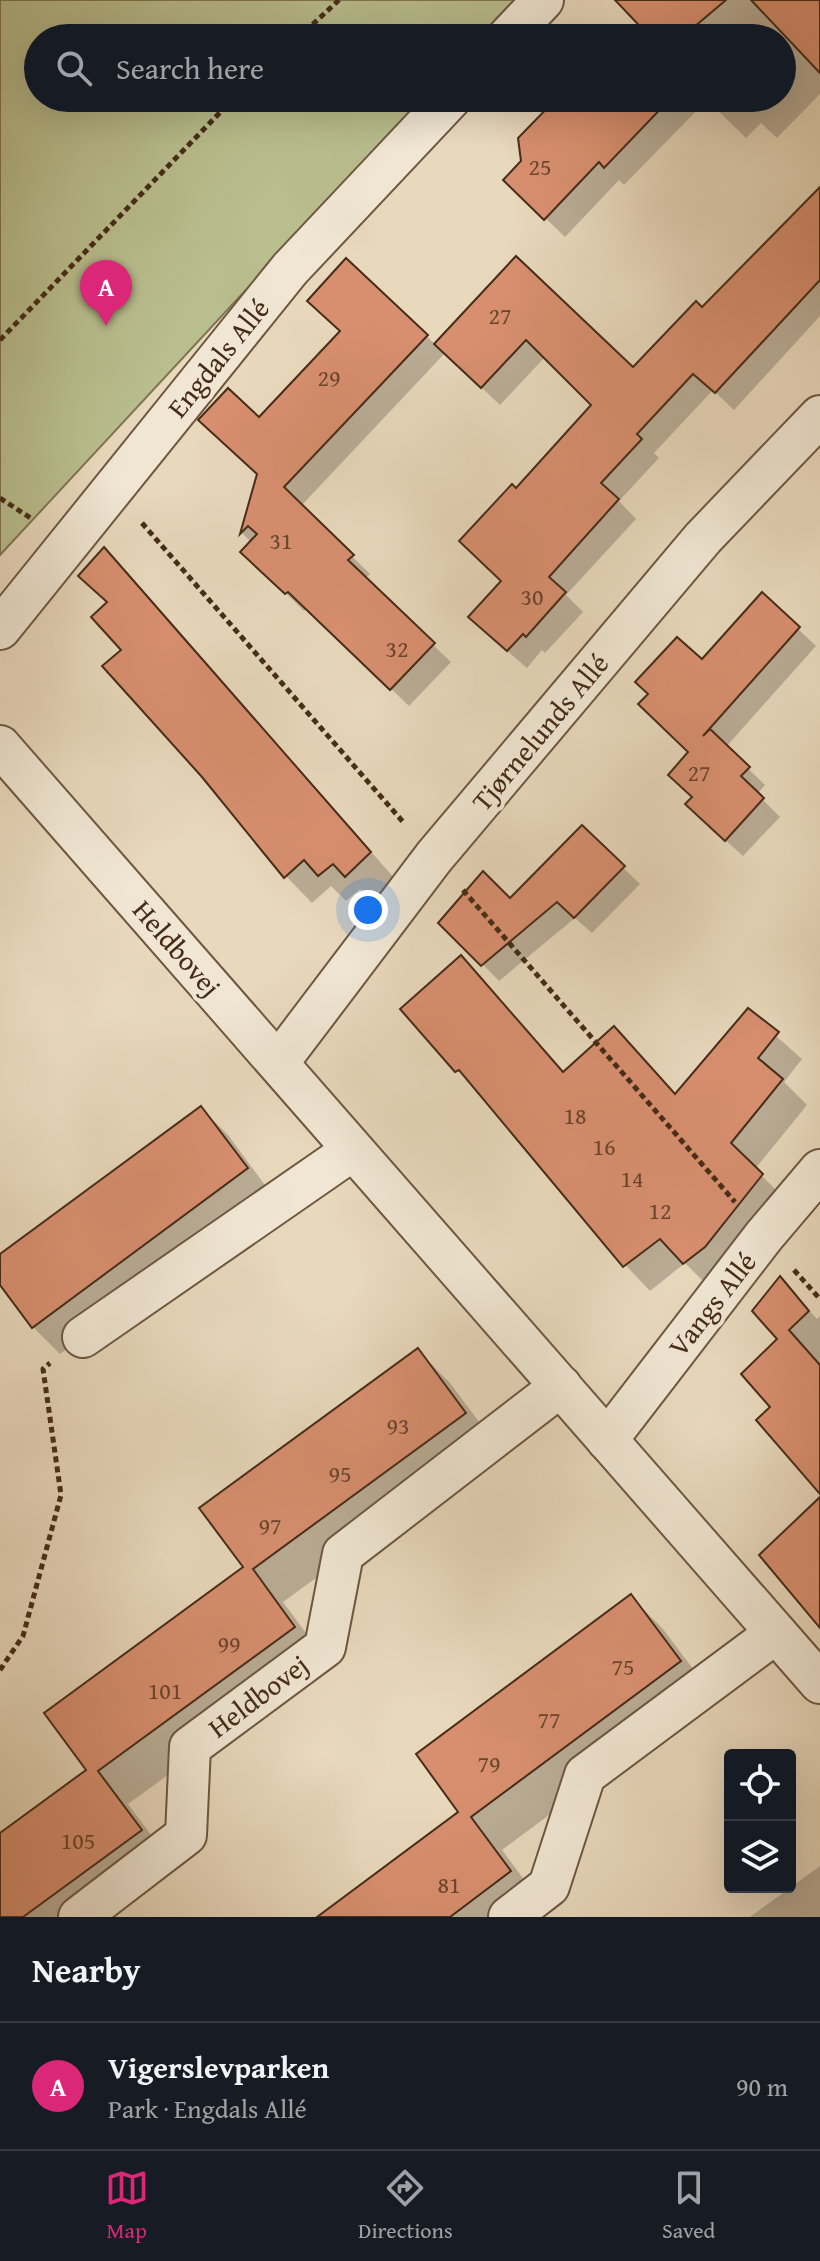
<!DOCTYPE html>
<meta charset="utf-8">
<style>
body{margin:0;font-family:"Gentium Book Plus",serif;background:#242831;color:#f1f3f6}
.controls{position:absolute;right:24px;bottom:24px;display:grid;overflow:hidden;border-radius:8px;box-shadow:0 8px 32px #0002}
.controls button{width:72px;height:72px;display:grid;place-items:center;padding:0;border:0;border-bottom:2px solid #363941;background:#171b24;color:#f1f3f6;font:40px sans-serif}
.you{position:absolute;left:368px;top:910px;width:28px;height:28px;margin:-20px;border:6px solid #fff;border-radius:50%;background:#1a73e8;box-shadow:0 0 0 12px #1a73e833}
.badge{display:grid;place-items:center;width:52px;height:52px;border-radius:50%;background:#db2777;color:#fff;font-size:26px;font-weight:700}
.pin{position:absolute;translate:-50% -66px;filter:drop-shadow(0 2px 4px #0008)}
.pin::after{content:'';position:absolute;top:42px;width:28px;height:24px;background:inherit;clip-path:polygon(0 0,100% 0,50% 100%)}
.list{margin:0;padding:0;list-style:none}
h2{display:flex;justify-content:space-between;align-items:center;height:104px;margin:0;padding:0 32px;font-size:34px}
h2 small{font-size:26px;font-weight:400;color:#9ea1a6}
.list li{display:grid;grid-template-columns:52px 1fr auto;gap:24px;align-items:center;box-sizing:border-box;height:128px;padding:0 32px;border-top:2px solid #363941}
.list b{display:block;font-size:30px;white-space:nowrap}
.list p{margin:0;font-size:26px;white-space:nowrap;color:#9ea1a6}
.list em{font-size:26px;font-style:normal;color:#9ea1a6}
.icon{flex:none;width:44px;height:44px;fill:none;stroke:currentColor;stroke-width:2;stroke-linecap:round;stroke-linejoin:round}
.map{position:relative;flex:none;width:820px;height:1917px;overflow:hidden}
.search{position:absolute;background:#171b24;box-shadow:0 8px 32px #0002;left:24px;right:24px;top:24px;height:88px;display:flex;align-items:center;gap:20px;box-sizing:border-box;padding:0 28px;border-radius:44px;color:#9ea1a6;font-size:30px}
.sheet{height:232px;background:#171b24}
nav{display:flex;justify-content:space-around;align-items:center;box-sizing:border-box;height:112px;border-top:2px solid #363941;background:#171b24;font-size:22px;color:#9ea1a6}
nav a{display:grid;justify-items:center;gap:4px}
nav .on{color:#db2777}
.map>svg:first-child{display:block}
.green{fill:#b9be8e;stroke:#807553;stroke-width:2}
.shadow{fill:#0003}
.building{fill:#d88f6f;stroke:#462c18;stroke-width:2}
.lines{fill:none;stroke-linecap:round;stroke-linejoin:round}
.street-casing{stroke:#6e5741;stroke-width:44}
.path{stroke:#462c18;stroke-width:5;stroke-dasharray:6 4;stroke-linecap:butt}
.street{stroke:#f0e6d3;stroke-width:40}
.labels{text-anchor:middle;stroke-width:8;stroke-linejoin:round;paint-order:stroke}
.number-label{font-size:24px;fill:#6a452e}
.street-label{font-size:28px;fill:#462c18;stroke:#f0e6d3}
</style>
<div class="map">
<svg width="820" height="1917" viewBox="0 0 820 1917">
<rect width="100%" height="100%" fill="#e8d8bc"/>
<filter id="stains"><feTurbulence type="fractalNoise" baseFrequency=".0025" numOctaves="4"/><feColorMatrix values="0 0 0 0 .2 0 0 0 0 .09 0 0 0 0 .02 0 0 0 .5 -.17"/></filter>
<radialGradient id="worn" r=".72"><stop offset=".6" stop-color="#630" stop-opacity="0"/><stop offset="1" stop-color="#630" stop-opacity=".3"/></radialGradient>
<path class="green" d="M0,0h515l-36,38h-441v60h386l-424,457z"/>
<g class="shadow">
<path d="M628,0h192v94l-43,44 -16,-15 -15,15 -39,-38 -83,85 -5,-5 -54,57 -59,-57 89,-82h187v-60h-128z"/>
<path d="M820,222v94l-86,94 -21,-20 -59,63 5,5 -40,43 17,18 -70,76 17,17 -38,41 -3,-3 -15,18 -38,-33 14,-54 13,-91 78,-85 -49,-48 -45,48 -55,-52 -144,153 69,68 -6,5 87,83 -42,44 -102,-98 -3,3 -43,-42 -9,-26 -9,-9 16,-59v-55l83,-88 4,-71 90,84 80,-87 117,112 69,-60z"/>
<path d="M104,550l292,330 -23,22 -13,-13 -14,12 -15,-15 -19,17 -57,-59 -52,-68 -79,-126 -15,-46z"/>
<path d="M762,595l54,51 -90,101 39,38 -8,9 23,23 -37,39 -38,-34 -11,-24 -3,-45 11,-91z"/>
<path d="M582,828l58,56 -48,49 -17,-15 -76,63 -58,-59 69,-21z"/>
<path d="M461,958l103,115 50,-45 63,68 71,-85 54,48 -18,23 23,23 -52,64 31,31 -77,87 -24,-24 -35,28 -52,-55 -81,-102 -114,-125z"/>
<path d="M201,1108l27,27 45,61 -213,158 -27,-27 -33,-45v-25z"/>
<path d="M780,1279l37,40 3,-3v175l-48,-84 8,-68z"/>
<path d="M418,1351l32,32 47,63 -214,156 43,58 -198,144 44,59 -73,54h-99v-82l88,-64z"/>
<path d="M631,1597l32,32 49,65 -210,156 40,54 -17,13h-205l141,-105z"/>
<path d="M820,1866v51h-70z"/>
</g>
<g class="building">
<path d="M615,0h111l-45,38h-30z"/>
<path d="M751,0h69v73z"/>
<path d="M557,98h114l-67,70 -5,-6 -55,58 -41,-40 18,-19 -3,-23z"/>
<path d="M820,187v93l-105,113 -22,-19 -56,60 5,5 -41,44 18,16 -70,78 17,15 -40,45 -3,-3 -16,17 -39,-34 33,-36 -42,-40 53,-57 4,4 75,-83 -65,-65 -45,48 -47,-44 82,-88 117,111 63,-66 6,6z"/>
<path d="M346,258l82,77 -144,152 70,68 -6,5 87,83 -45,47 -102,-98 -3,2 -45,-42 17,-18 -9,-8 -8,8 17,-60 -59,-54 30,-32 31,29 81,-86 -33,-30z"/>
<path d="M104,547l267,305 -26,25 -12,-13 -15,12 -14,-16 -20,18 -82,-101 -100,-111 19,-16 -30,-33 16,-15 -29,-26z"/>
<path d="M762,592l38,35 -97,109 7,-7 40,38 -9,9 23,22 -39,43 -40,-37 7,-7 -24,-22 20,-23 -50,-48 10,-10 -13,-12 42,-45 25,22z"/>
<path d="M582,825l43,41 -51,52 -17,-16 -76,64 -43,-43 45,-52 27,27z"/>
<path d="M461,955l102,117 51,-46 61,68 73,-86 31,24 -21,26 25,21 -52,64 32,31 -58,73 -22,17 -23,-25 -37,28 -164,-197 -4,2 -55,-63z"/>
<path d="M201,1106l47,62 -216,160 -32,-43v-31z"/>
<path d="M780,1276l29,35 -20,19 31,35v129l-64,-74 14,-13 -29,-33 36,-35 -25,-28z"/>
<path d="M418,1348l48,65 -213,156 42,58 -197,144 44,59 -119,87h-23v-84l86,-63 -42,-57 199,-146 -44,-59z"/>
<path d="M820,1497v131l-61,-73z"/>
<path d="M631,1594l50,67 -210,156 40,54 -61,46h-133l141,-105 -42,-58z"/>
</g>
<g class="lines">
<defs>
<g id="street">
<path d="M507,38l36,-38"/>
<path d="M0,629l290,-360 161,-171"/>
<path d="M0,746l820,937"/>
<path d="M278,1063l156,-206 269,-319 117,-122"/>
<path d="M83,1337l270,-187"/>
<path d="M607,1440l157,-204 56,-66"/>
<path d="M79,1917l107,-82 4,-88 135,-100 18,-93 218,-168"/>
<path d="M509,1917l40,-31 36,-111 191,-142"/>
</g>
</defs>
<use href="#street" class="street-casing"/>
<g class="path">
<path d="M298,38l41,-38"/>
<path d="M0,340l234,-242"/>
<path d="M0,498l32,21"/>
<path d="M142,523l262,300"/>
<path d="M463,890l272,312"/>
<path d="M794,1270l26,29"/>
<path d="M0,1670l23,-34 38,-141 -18,-126 7,-6"/>
</g>
<use href="#street" class="street"/>
</g>
<g class="labels">
<g class="number-label">
<text x="540" y="175">25</text>
<text x="500" y="324">27</text>
<text x="329" y="386">29</text>
<text x="281" y="549">31</text>
<text x="532" y="605">30</text>
<text x="397" y="657">32</text>
<text x="699" y="781">27</text>
<text x="575" y="1124">18</text>
<text x="604" y="1155">16</text>
<text x="632" y="1187">14</text>
<text x="660" y="1219">12</text>
<text x="398" y="1434">93</text>
<text x="340" y="1482">95</text>
<text x="270" y="1534">97</text>
<text x="229" y="1652">99</text>
<text x="623" y="1675">75</text>
<text x="165" y="1699">101</text>
<text x="549" y="1728">77</text>
<text x="489" y="1772">79</text>
<text x="78" y="1849">105</text>
<text x="449" y="1893">81</text>
</g>
<g class="street-label">
<text transform="translate(218 358) rotate(-51)" y="10">Engdals Allé</text>
<text transform="translate(540 732) rotate(-50)" y="10">Tjørnelunds Allé</text>
<text transform="translate(177 948) rotate(49)" y="10">Heldbovej</text>
<text transform="translate(712 1304) rotate(-52)" y="10">Vangs Allé</text>
<text transform="translate(258 1696) rotate(-37)" y="10">Heldbovej</text>
</g>
</g>
<rect width="100%" height="100%" filter="url(#stains)"/>
<rect width="100%" height="100%" fill="url(#worn)"/>
</svg>
<div class="controls">
<button><svg class="icon" aria-label="locate" viewBox="0 0 24 24"><circle cx="12" cy="12" r="6"/><path d="M12 2v4M12 18v4M2 12h4M18 12h4"/></svg></button>
<button><svg class="icon" aria-label="layers" viewBox="0 0 24 24"><path d="M12 4l9 5-9 5-9-5zM3 14l9 5 9-5"/></svg></button>
</div>
<div class="you"></div>
<div class="pin badge" style="left:106px;top:326px">A</div>
<div class="search"><svg class="icon" aria-label="search" viewBox="0 0 24 24"><circle cx="10" cy="10" r="6"/><path d="M15 15l6 6"/></svg>Search here</div>
</div>
<section class="sheet">
<h2>Nearby<small></small></h2>
<ul class="list">
<li><span class="badge">A</span><div><b>Vigerslevparken</b><p>Park · Engdals Allé</p></div><em>90 m</em></li>
</ul>
</section>
<nav>
<a class="on"><svg class="icon" aria-label="map" viewBox="0 0 24 24"><path d="M3 6l6-2 6 2 6-2v14l-6 2-6-2-6 2zM9 4v14M15 6v14"/></svg>Map</a>
<a><svg class="icon" aria-label="directions" viewBox="0 0 24 24"><path d="M12 3l9 9-9 9-9-9zM9 14v-3h6M13 9l2 2-2 2"/></svg>Directions</a>
<a><svg class="icon" aria-label="saved" viewBox="0 0 24 24"><path d="M7 4h10v16l-5-4-5 4z"/></svg>Saved</a>
</nav>
